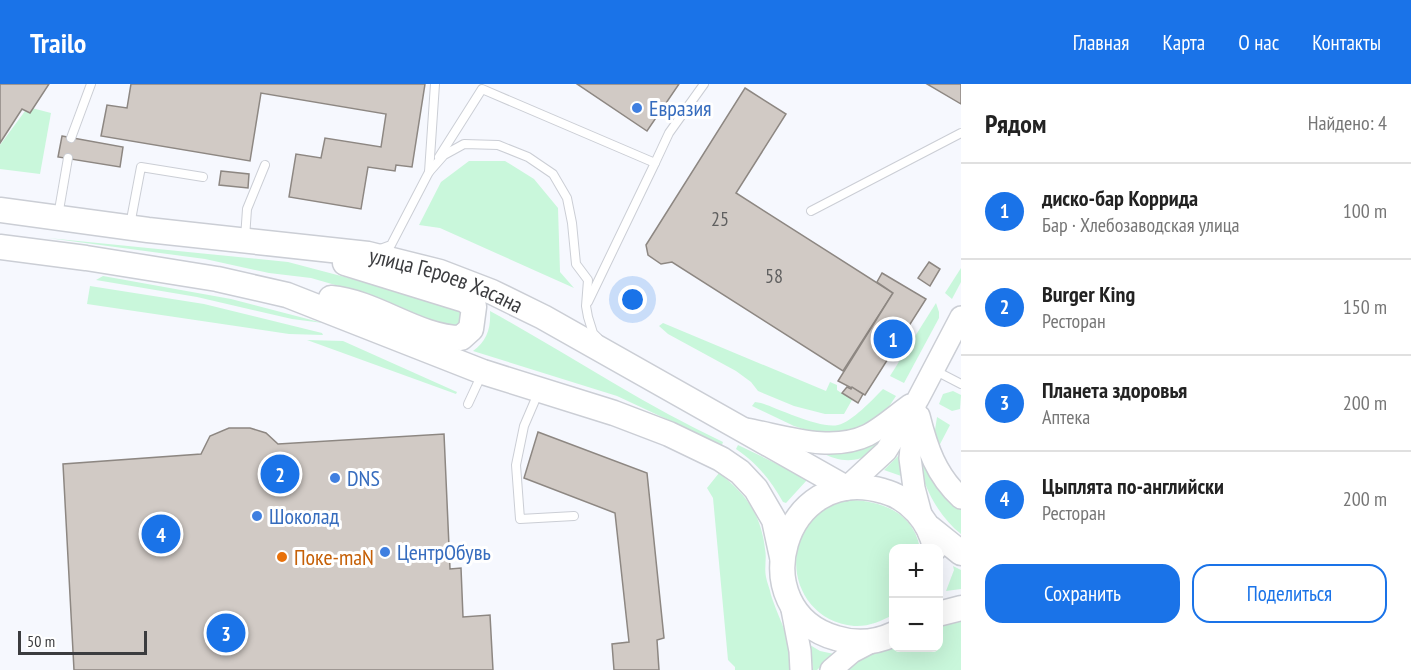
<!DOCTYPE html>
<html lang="ru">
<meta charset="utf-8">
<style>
body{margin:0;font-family:"PT Sans Narrow",sans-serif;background:#f6f6f6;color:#222}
.controls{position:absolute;right:18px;bottom:18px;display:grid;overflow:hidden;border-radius:12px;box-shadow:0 6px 24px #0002}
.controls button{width:54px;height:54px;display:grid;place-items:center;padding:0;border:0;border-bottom:2px solid #e0e0e0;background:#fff;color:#222;font:30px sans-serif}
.scale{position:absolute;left:18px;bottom:15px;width:129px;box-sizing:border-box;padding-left:6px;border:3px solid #3b3c3f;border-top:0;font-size:16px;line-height:21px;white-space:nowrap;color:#3b3c3f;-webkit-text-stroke:4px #fff;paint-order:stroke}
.you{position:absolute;left:633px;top:216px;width:21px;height:21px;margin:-15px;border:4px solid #fff;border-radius:50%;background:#1a73e8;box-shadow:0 0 0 9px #1a73e833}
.badge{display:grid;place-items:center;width:39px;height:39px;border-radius:50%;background:#1a73e8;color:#fff;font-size:20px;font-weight:700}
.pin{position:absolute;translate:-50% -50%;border:3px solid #fff;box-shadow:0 2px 6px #0006}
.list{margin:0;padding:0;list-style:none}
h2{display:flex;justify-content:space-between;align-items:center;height:78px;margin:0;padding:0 24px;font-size:26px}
h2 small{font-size:20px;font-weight:400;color:#767676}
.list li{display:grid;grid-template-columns:39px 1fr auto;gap:18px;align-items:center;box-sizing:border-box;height:96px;padding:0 24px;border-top:2px solid #e0e0e0}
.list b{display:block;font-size:22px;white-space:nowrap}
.list p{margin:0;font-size:20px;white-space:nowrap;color:#767676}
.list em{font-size:20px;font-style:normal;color:#767676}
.actions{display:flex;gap:12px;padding:18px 24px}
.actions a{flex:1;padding:14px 0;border:2px solid #1a73e8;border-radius:18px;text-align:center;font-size:21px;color:#1a73e8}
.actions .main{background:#1a73e8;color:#fff}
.map{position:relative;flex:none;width:961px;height:586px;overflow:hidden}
header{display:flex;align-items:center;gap:36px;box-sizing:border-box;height:84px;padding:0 30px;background:#1a73e8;color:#fff}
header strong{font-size:28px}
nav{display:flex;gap:33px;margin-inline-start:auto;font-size:21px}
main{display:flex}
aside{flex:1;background:#fff}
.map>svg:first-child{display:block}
.green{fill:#c9f7db}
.building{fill:#d1cac5;stroke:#8d8782;stroke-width:1.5}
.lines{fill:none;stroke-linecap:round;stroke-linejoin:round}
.lane-casing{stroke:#cbced5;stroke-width:10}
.secondary-casing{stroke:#cbced5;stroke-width:24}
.primary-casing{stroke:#cbced5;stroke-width:27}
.lane{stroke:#fff;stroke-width:8}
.secondary{stroke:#fff;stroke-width:21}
.primary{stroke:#fff;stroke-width:24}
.shop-dot{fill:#3f7fe0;stroke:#fff;stroke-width:2}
.food-dot{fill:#e8710a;stroke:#fff;stroke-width:2}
.labels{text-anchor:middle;stroke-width:6;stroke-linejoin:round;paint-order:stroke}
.number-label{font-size:20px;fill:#606060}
.shop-label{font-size:22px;fill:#366cbe;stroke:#fff;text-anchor:start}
.street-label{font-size:22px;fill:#3b3c3f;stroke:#fff}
.food-label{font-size:22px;fill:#c56008;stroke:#fff;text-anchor:start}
</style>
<header>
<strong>Trailo</strong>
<nav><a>Главная</a><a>Карта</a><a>О нас</a><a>Контакты</a></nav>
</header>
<main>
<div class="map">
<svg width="961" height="586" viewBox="0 0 961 586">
<rect width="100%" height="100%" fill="#f6f8fe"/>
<g class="green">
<path d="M28,23l23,6 -11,61 -40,-5v-24z"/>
<path d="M469,77h36l29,18 24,29 2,64 14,16 -134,-60 -21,-3 22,-43z"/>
<path d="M48,154l240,24 72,19 40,8 51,15 11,8 1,11 -7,7 -13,-2 -87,-37 -45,-13 -42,-5 -64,-14z"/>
<path d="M961,184v14l-9,17 -7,-6z"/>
<path d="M103,192l128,23 92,24 -31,-4 -95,-22 -101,-17z"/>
<path d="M90,202l114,18 118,29 1,2 -34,-1 -202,-30z"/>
<path d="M936,219l3,9v6l-35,65 -14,-7z"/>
<path d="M490,227c78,43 152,93 233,131l-1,3 -105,-49 -144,-45c14,-10 18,-23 17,-40z"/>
<path d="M663,239l163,68 4,-9 7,3v5l15,10 -8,14h-19l-31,-8 -36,-15 -7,-9 -15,-11 -68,-37 -9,-8z"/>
<path d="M307,256l36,1 114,51 -1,2z"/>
<path d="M883,305l13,7 -8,12 -18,17 -12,5 -36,5 -28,-9 -42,-20 3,-4 6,1c18,6 59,26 77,22 14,-3 35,-26 45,-36z"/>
<path d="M953,307l8,4 -1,14 -8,2 -13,-7 4,-10z"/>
<path d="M937,333l13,8 -12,23 -3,-18z"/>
<path d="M884,348c-8,30 -39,35 -63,20z"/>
<path d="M738,361l66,32 3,3 -21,23 -3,-1c-13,-22 -25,-38 -47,-53z"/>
<path d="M921,369l23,41 17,14v26c-23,-18 -39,-49 -43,-77z"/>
<path d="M899,371l3,1 2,21 -20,-7z"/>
<path d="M719,389c27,21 42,41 46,76 2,9 -1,19 1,28 1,6 4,12 5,18 8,25 22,48 23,75h-59v-3l-7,-7 -15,-162 -6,-10z"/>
<path d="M850,416c32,1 63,12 70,48h-26l-1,67c-12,6 -25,12 -39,11 -63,-6 -79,-87 -26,-119 6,-4 15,-5 22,-7z"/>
<path d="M953,482l8,4v19l-15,2 8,-21z"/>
<path d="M961,535v51h-126l21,-11 37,-12 45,1 1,-21z"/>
<path d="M810,561l10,6 14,3 -17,16h-4z"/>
</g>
<g class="building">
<path d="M0,0h49l-19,29 -8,-4 -22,34z"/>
<path d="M131,0h294l-13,83 -16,-2 -1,6 -27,-4 -7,42 -72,-12 7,-43 25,4 4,-20 56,9 5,-33 -125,-21 -11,68 -149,-25 6,-31 20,3z"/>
<path d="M577,0h102l-32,47z"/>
<path d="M927,0h34v20z"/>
<path d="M745,4l41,26 -50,79 157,100 -50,78 -171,-109 -11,2 -13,-9 -2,-10z"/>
<path d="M62,52l61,11 -3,20 -62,-10z"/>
<path d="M221,87l28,3 -1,14 -29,-3z"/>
<path d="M929,178l11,7 -10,17 -12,-8z"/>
<path d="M882,189l44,26 -61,96 -27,-14 55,-88 -16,-11z"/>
<path d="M847,303l4,2 1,-2 11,7 -5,9 -16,-10z"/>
<path d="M229,344h21l16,5 12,11 166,-10 6,135 11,-1 2,49 27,-2 3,55h-419l-11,-206 138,-10 9,-18z"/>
<path d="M538,348l109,41 17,165 -7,2 2,30h-45l-2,-26 17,-2 -14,-129 -91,-35z"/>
</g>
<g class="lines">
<defs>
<g id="lane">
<path d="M71,54l20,-54"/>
<path d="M439,73l43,-68 173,74 -67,139"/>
<path d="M655,79l14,-30 35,-49"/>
<path d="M429,88l6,-88"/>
<path d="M811,127l150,-78"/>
<path d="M58,132l10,-58"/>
<path d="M130,141l11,-58 62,10"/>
<path d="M245,154l2,-29 18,-44"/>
<path d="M380,165l11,-4 38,-73 15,-17 20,-11 34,1 30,12 25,17 14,24 5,25 4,41 12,16 -2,26 2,11 5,16 5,5"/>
<path d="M934,286l27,14"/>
<path d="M539,307l-15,35 -8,39 4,54 54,-3"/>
<path d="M468,320l13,-28"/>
</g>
<g id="secondary">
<path d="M915,324l-5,50 4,30 8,30"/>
<path d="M919,332c8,32 17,59 42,82"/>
<path d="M746,345c39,7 85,24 122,6 15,-8 28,-20 42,-30"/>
<path d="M846,404l40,-37 32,-52 43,-82"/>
<path d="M790,515l10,52 1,19"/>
<path d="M831,586l21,-18 21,-11"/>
</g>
<g id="primary">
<path id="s1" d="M0,126l148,20 220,24 72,18 52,20 51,25 303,171"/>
<path d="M0,163l86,11 131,21 70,16 196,77 131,41 55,21 52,25 19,13 16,17 18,31 8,37"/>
<path d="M331,214c45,4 87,40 130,40l10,-9 3,-22 -9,-7 -120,-37"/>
<path d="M930,444l31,25"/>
<path d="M938,530l23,-6"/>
<path d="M894,550c-19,9 -39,10 -58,4 -95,-27 -54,-177 47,-147 27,7 47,31 52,57"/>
</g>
</defs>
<use href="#lane" class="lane-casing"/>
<use href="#secondary" class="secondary-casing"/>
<use href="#primary" class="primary-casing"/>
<use href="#lane" class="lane"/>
<use href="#secondary" class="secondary"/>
<use href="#primary" class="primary"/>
</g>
<g class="shop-dot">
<circle cx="637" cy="24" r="6"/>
<circle cx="335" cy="394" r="6"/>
<circle cx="257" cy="432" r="6"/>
<circle cx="385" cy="468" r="6"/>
</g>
<circle class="food-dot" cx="282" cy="473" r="6"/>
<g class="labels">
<g class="number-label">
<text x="720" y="142">25</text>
<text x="774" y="199">58</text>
</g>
<g class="shop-label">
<text x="649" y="32">Евразия</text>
<text x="347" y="402">DNS</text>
<text x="269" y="440">Шоколад</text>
<text x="397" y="476">ЦентрОбувь</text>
</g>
<g class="street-label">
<text dy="8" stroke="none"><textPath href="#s1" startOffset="453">улица Героев Хасана</textPath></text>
</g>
<g class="food-label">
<text x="294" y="481">Поке-maN</text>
</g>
</g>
</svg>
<div class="controls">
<button>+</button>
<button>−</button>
</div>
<div class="scale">50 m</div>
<div class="you"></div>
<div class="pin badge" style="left:893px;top:255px">1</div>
<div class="pin badge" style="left:280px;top:390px">2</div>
<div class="pin badge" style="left:226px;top:549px">3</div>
<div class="pin badge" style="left:161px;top:450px">4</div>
</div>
<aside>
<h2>Рядом<small>Найдено: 4</small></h2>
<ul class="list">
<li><span class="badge">1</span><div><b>диско-бар Коррида</b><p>Бар · Хлебозаводская улица</p></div><em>100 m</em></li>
<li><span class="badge">2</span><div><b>Burger King</b><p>Ресторан</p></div><em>150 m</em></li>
<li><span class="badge">3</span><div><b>Планета здоровья</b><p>Аптека</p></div><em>200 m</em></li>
<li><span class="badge">4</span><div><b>Цыплята по-английски</b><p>Ресторан</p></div><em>200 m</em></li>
</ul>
<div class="actions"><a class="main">Сохранить</a><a>Поделиться</a></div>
</aside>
</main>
